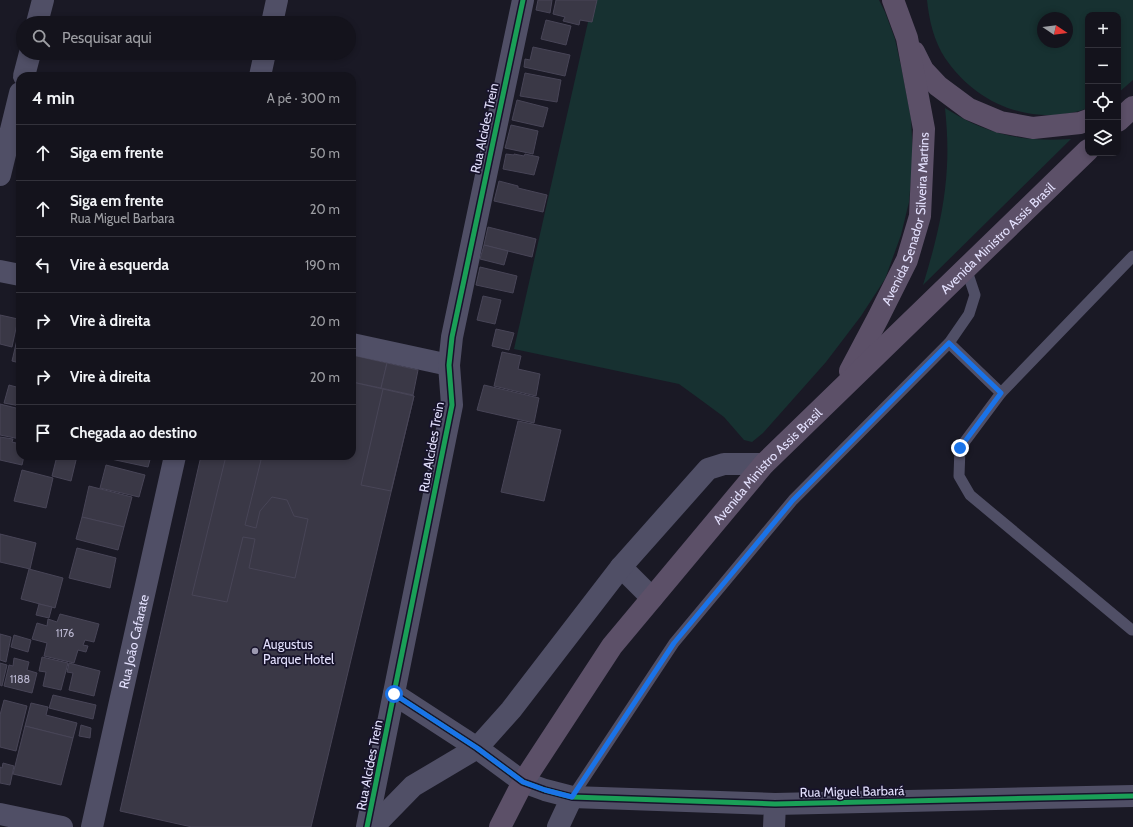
<!DOCTYPE html>
<html lang="pt">
<meta charset="utf-8">
<style>
body{margin:0;font-family:Cabin,sans-serif;background:#212029;color:#f1f3f6}
.controls{position:absolute;right:12px;top:12px;display:grid;overflow:hidden;border-radius:8px;box-shadow:0 2px 6px #0003}
.controls button{width:36px;height:36px;display:grid;place-items:center;padding:0;border:0;border-bottom:1px solid #33323b;background:#14131c;color:#f1f3f6;font:20px sans-serif}
.compass{position:absolute;left:1037px;top:12px;width:36px;height:36px;border-radius:50%;background:#14131c;box-shadow:0 2px 6px #0003;rotate:103deg}
.stop{position:absolute;width:12px;height:12px;margin:-9px;border:3px solid #1a73e8;border-radius:50%;background:#fff}
.stop.end{background:#1a73e8;border-color:#fff;box-shadow:0 1px 4px #0008}
.list{margin:0;padding:0;list-style:none}
h2{display:flex;justify-content:space-between;align-items:center;height:52px;margin:0;padding:0 16px;font-size:17px}
h2 small{font-size:13px;font-weight:400;color:#9d9ea3}
.list li{display:grid;grid-template-columns:26px 1fr auto;gap:12px;align-items:center;box-sizing:border-box;height:56px;padding:0 16px;border-top:1px solid #33323b}
.list b{display:block;font-size:15px;white-space:nowrap}
.list p{margin:0;font-size:13px;white-space:nowrap;color:#9d9ea3}
.list em{font-size:13px;font-style:normal;color:#9d9ea3}
.icon{flex:none;width:22px;height:22px;fill:none;stroke:currentColor;stroke-width:2;stroke-linecap:round;stroke-linejoin:round}
.map{position:relative;flex:none;width:1133px;height:827px;overflow:hidden}
.search{position:absolute;background:#14131c;box-shadow:0 2px 6px #0003;left:16px;top:16px;width:340px;height:44px;display:flex;align-items:center;gap:10px;box-sizing:border-box;padding:0 14px;border-radius:22px;color:#9d9ea3;font-size:15px}
.panel{position:absolute;background:#14131c;box-shadow:0 2px 6px #0003;left:16px;top:72px;width:340px;height:388px;border-radius:12px}
.map>svg:first-child{display:block}
.green{fill:#173131;fill-rule:evenodd}
.building{fill:#3a3846;stroke:#484557}
.lines{fill:none;stroke-linecap:round;stroke-linejoin:round}
.service{stroke:#504f66;stroke-width:11}
.minor{stroke:#504f66;stroke-width:22}
.trunk{stroke:#5c5068;stroke-width:22}
.cycleway-casing{stroke:#17132b;stroke-width:8}
.cycleway{stroke:#1a9f57;stroke-width:5}
.route{stroke:#1a73e8;stroke-width:5}
.poi-dot{fill:#9d9ab1;stroke:#17132b;stroke-width:1.5}
.labels{text-anchor:middle;stroke-width:3.5;stroke-linejoin:round;paint-order:stroke}
.number-label{font-size:11px;fill:#b9b6cf}
.street-label{font-size:13px;fill:#e3e0fd;stroke:#17132b}
.poi-label{font-size:13px;fill:#e3e0fd;stroke:#17132b;text-anchor:start}
</style>
<div class="map">
<svg width="1133" height="827" viewBox="0 0 1133 827">
<rect width="100%" height="100%" fill="#1a1925"/>
<g class="green">
<path d="M593,0h286l6,12 10,27 7,32 9,47 2,39 -4,45 -8,33 -16,44 -24,37 -35,46 -63,71 -11,9 -8,-2 -20,-23 -23,-17 -22,-16 -165,-35z"/>
<path d="M927,0h206v80l-15,13v-78h-30v93c-10,4 -22,6 -33,7 -45,2 -85,-20 -110,-57 -11,-17 -16,-38 -18,-58zM1043,18h24v24h-24z"/>
<path d="M945,108c43,27 76,34 126,31l-148,146c12,-39 22,-78 24,-119 1,-19 0,-39 -2,-58z"/>
</g>
<g class="building">
<path d="M538,0h14l-2,13 -14,-3z"/>
<path d="M556,0h41l-5,22 -12,-2 -1,5 -16,-4 2,-4 -12,-3z"/>
<path d="M546,20l25,6 -5,19 -25,-6z"/>
<path d="M533,47l37,8 -5,21 -41,-9 1,-8 5,1z"/>
<path d="M525,73l36,7 -4,22 -37,-6z"/>
<path d="M517,100l31,8 -5,19 -31,-7z"/>
<path d="M511,125l27,6 -5,23 -28,-6z"/>
<path d="M506,154l8,1v-1l10,2 1,-2 14,3 -5,18 -31,-6z"/>
<path d="M499,181l19,5v2l29,7 -4,17 -49,-11z"/>
<path d="M488,227l48,12 -4,18 -48,-12z"/>
<path d="M484,245l24,6 -4,14 -24,-6z"/>
<path d="M480,267l37,9 -4,17 -37,-8z"/>
<path d="M483,296l18,4 -6,24 -18,-4z"/>
<path d="M0,315l18,4 -6,28 -12,-3z"/>
<path d="M20,327v36l-8,-2z"/>
<path d="M496,329l18,4 -5,17 -17,-4z"/>
<path d="M502,352l19,4 -3,13 22,5 -4,22 -42,-10z"/>
<path d="M352,355l35,8 -6,25 -29,-6z"/>
<path d="M387,363l31,7 -5,25 -32,-7z"/>
<path d="M352,382l62,14 -103,431h-119l-72,-16 81,-355h151z"/>
<path d="M9,385l11,3v18l-16,-3z"/>
<path d="M484,385l55,13 -5,25 -57,-13z"/>
<path d="M383,389l31,7 -23,95 -30,-6z"/>
<path d="M0,404l20,5v30l-20,-4z"/>
<path d="M518,421l43,9 -17,71 -43,-9z"/>
<path d="M0,437l13,2 -1,3 8,2v12h4l-2,9 -22,-5z"/>
<path d="M57,456h20l-6,25 -19,-5z"/>
<path d="M111,456h40l-3,11 -37,-8z"/>
<path d="M226,456h17l18,4 -16,65 11,3 4,-17 12,-14 15,3 7,16 14,3 -13,59 -46,-10 6,-29 -12,-2 -16,65 -35,-7z"/>
<path d="M106,465l39,10 -6,22 -39,-9z"/>
<path d="M22,470l31,8 -7,30 -32,-7z"/>
<path d="M89,486l43,11 -8,30 -42,-10z"/>
<path d="M82,517l42,10 -6,23 -42,-11z"/>
<path d="M0,534l36,9 -6,26 -30,-7z"/>
<path d="M77,548l39,10 -6,30 -41,-10z"/>
<path d="M29,569l34,9 -8,30 -34,-9z"/>
<path d="M39,604l13,3 -3,11 -13,-3z"/>
<path d="M60,614l39,10 -5,18 -9,-2 -2,5 5,1 -2,6 -8,-2 -4,13 -30,-7 3,-13 -15,-4 5,-16 10,3 1,-7 9,3z"/>
<path d="M0,634l11,3 -5,25 -6,-2z"/>
<path d="M14,635l17,5 -3,12 -17,-5z"/>
<path d="M42,657l26,6 -7,27 -18,-4 3,-14 -7,-1z"/>
<path d="M14,658l15,4 -2,8 10,3 -5,20 -28,-7 5,-21 4,1z"/>
<path d="M0,663l7,2 -5,21 -2,-1z"/>
<path d="M69,663l31,8 -6,25 -25,-6 4,-17 -6,-1z"/>
<path d="M53,695l43,10 -3,14 -44,-11z"/>
<path d="M4,700l23,6 -11,45 -16,-4v-32z"/>
<path d="M31,703l17,4 -2,8 31,8 -4,15 -48,-12z"/>
<path d="M81,725l10,3 -1,10 -11,-2z"/>
<path d="M25,726l48,12 -12,47 -48,-11z"/>
<path d="M3,763l11,3 -4,19 -10,-2v-16l2,1z"/>
</g>
<g class="lines">
<g class="service">
<path d="M1133,256l-132,137 -41,55 -1,28 11,19 162,135h1"/>
<path d="M949,343l52,50"/>
<path d="M572,797l102,-154 119,-143 156,-157 20,-29 6,-19 -9,-27"/>
</g>
<g class="minor">
<path d="M37,23l6,-23"/>
<path d="M272,23l5,-23"/>
<path d="M24,76l6,-23"/>
<path d="M260,76l5,-23"/>
<path d="M0,175l20,-82"/>
<path d="M0,271l20,4"/>
<path d="M352,344l97,21"/>
<path d="M621,567l31,31"/>
<path d="M394,694l83,54 46,34 22,8 27,7 203,7 358,-8"/>
<path d="M0,814l62,13"/>
<path id="s1" d="M92,827l83,-371"/>
<path d="M367,827l85,-422 -3,-40 3,-28 71,-337"/>
<path d="M373,827l40,-41 64,-38 34,-38 110,-143 87,-98 16,-5h40"/>
<path d="M558,827l14,-30"/>
<path d="M774,827l1,-23"/>
</g>
<g class="trunk">
<path d="M914,52l9,18 15,16 31,23 31,13 33,6 47,-5 8,-3"/>
<path d="M1118,121l15,-14"/>
<path id="s2" d="M850,371l28,-53 29,-58 13,-44 4,-87 -17,-91 -14,-38"/>
<path id="s3" d="M500,827l23,-45 89,-136 152,-182 324,-314"/>
</g>
<defs>
<g id="cycleway">
<path d="M394,694l83,54 46,34 22,8 27,7 203,7 358,-8"/>
<path d="M367,827l85,-422 -3,-40 3,-28 71,-337"/>
</g>
</defs>
<use href="#cycleway" class="cycleway-casing"/>
<use href="#cycleway" class="cycleway"/>
</g>
<g class="lines">
<path class="route" d="M394,694l83,54 46,34 22,8 27,7 102,-154 119,-143 156,-157 52,50 -41,55"/>
</g>
<circle class="poi-dot" cx="255" cy="651" r="4"/>
<g class="labels">
<g class="number-label">
<text x="65" y="637">1176</text>
<text x="20" y="683">1188</text>
</g>
<g class="street-label">
<text transform="translate(484 128) rotate(-78)" y="5">Rua Alcides Trein</text>
<text dy="5" stroke="none"><textPath href="#s2" startOffset="165">Avenida Senador Silveira Martins</textPath></text>
<text dy="5" stroke="none"><textPath href="#s3" startOffset="775">Avenida Ministro Assis Brasil</textPath></text>
<text transform="translate(431 447) rotate(-80)" y="5">Rua Alcides Trein</text>
<text dy="5" stroke="none"><textPath href="#s3" startOffset="451">Avenida Ministro Assis Brasil</textPath></text>
<text dy="5" stroke="none"><textPath href="#s1" startOffset="190">Rua João Cafarate</textPath></text>
<text transform="translate(369 765) rotate(-79)" y="5">Rua Alcides Trein</text>
<text transform="translate(852 791) rotate(-1)" y="5">Rua Miguel Barbará</text>
</g>
<g class="poi-label">
<text x="263" y="649">Augustus<tspan x="263" dy="15">Parque Hotel</tspan></text>
</g>
</g>
</svg>
<div class="controls">
<button>+</button>
<button>−</button>
<button><svg class="icon" aria-label="locate" viewBox="0 0 24 24"><circle cx="12" cy="12" r="6"/><path d="M12 2v4M12 18v4M2 12h4M18 12h4"/></svg></button>
<button><svg class="icon" aria-label="layers" viewBox="0 0 24 24"><path d="M12 4l9 5-9 5-9-5zM3 14l9 5 9-5"/></svg></button>
</div>
<svg class="compass" viewBox="-18 -18 36 36"><path d="M0-13l5 13h-10z" fill="#e53935"/><path d="M0 13l5-13h-10z" fill="#9d9ea3"/></svg>
<div class="stop" style="left:394px;top:694px"></div>
<div class="stop end" style="left:960px;top:448px"></div>
<div class="search"><svg class="icon" aria-label="search" viewBox="0 0 24 24"><circle cx="10" cy="10" r="6"/><path d="M15 15l6 6"/></svg>Pesquisar aqui</div>
<section class="panel">
<h2>4 min<small>A pé · 300 m</small></h2>
<ul class="list">
<li><svg class="icon" aria-label="ahead" viewBox="0 0 24 24"><path d="M12 20V5M6 11l6-6 6 6"/></svg><div><b>Siga em frente</b></div><em>50 m</em></li>
<li><svg class="icon" aria-label="ahead" viewBox="0 0 24 24"><path d="M12 20V5M6 11l6-6 6 6"/></svg><div><b>Siga em frente</b><p>Rua Miguel Barbara</p></div><em>20 m</em></li>
<li><svg class="icon" aria-label="left" viewBox="0 0 24 24"><path d="M17 20v-9H6M10 6l-5 5 5 5"/></svg><div><b>Vire à esquerda</b></div><em>190 m</em></li>
<li><svg class="icon" aria-label="right" viewBox="0 0 24 24"><path d="M7 20v-9h11M14 6l5 5-5 5"/></svg><div><b>Vire à direita</b></div><em>20 m</em></li>
<li><svg class="icon" aria-label="right" viewBox="0 0 24 24"><path d="M7 20v-9h11M14 6l5 5-5 5"/></svg><div><b>Vire à direita</b></div><em>20 m</em></li>
<li><svg class="icon" aria-label="arrive" viewBox="0 0 24 24"><path d="M6 21V4h12l-3 4 3 4H6"/></svg><div><b>Chegada ao destino</b></div></li>
</ul>
</section>
</div>
